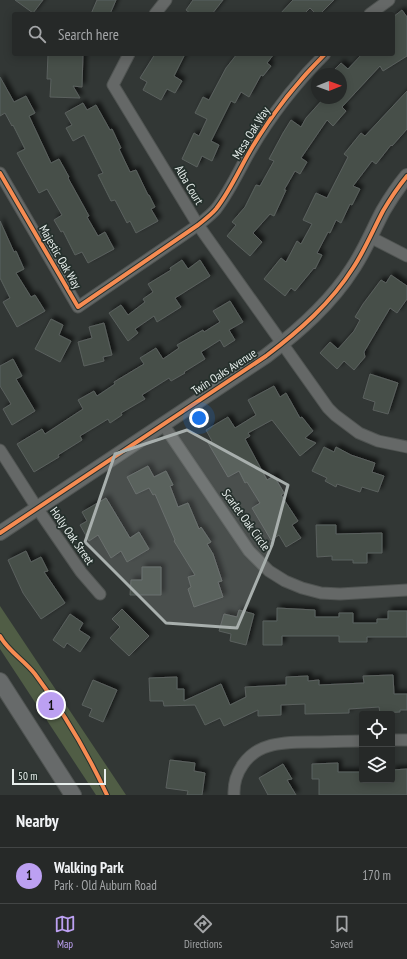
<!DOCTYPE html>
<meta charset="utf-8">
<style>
body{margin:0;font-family:"PT Sans Narrow",sans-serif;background:#2e3130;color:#f1f3f6}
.controls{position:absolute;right:12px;bottom:12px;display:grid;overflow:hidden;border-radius:4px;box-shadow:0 2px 10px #0003}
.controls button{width:36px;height:36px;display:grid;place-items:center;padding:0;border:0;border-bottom:1px solid #424545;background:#262928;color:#f1f3f6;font:20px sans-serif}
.compass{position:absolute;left:311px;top:68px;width:36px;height:36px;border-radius:50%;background:#262928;box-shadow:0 2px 10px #0003;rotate:89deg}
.scale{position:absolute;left:12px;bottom:10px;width:94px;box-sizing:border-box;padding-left:4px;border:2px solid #e8efed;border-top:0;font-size:11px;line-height:14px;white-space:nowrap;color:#e8efed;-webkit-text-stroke:3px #25302c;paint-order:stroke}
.you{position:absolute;left:199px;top:418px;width:14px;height:14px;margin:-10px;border:3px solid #fff;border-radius:50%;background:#1a73e8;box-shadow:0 0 0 6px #1a73e833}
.badge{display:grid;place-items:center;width:26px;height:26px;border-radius:50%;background:#bca0f2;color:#111;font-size:13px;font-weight:700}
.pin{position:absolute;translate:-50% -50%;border:2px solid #fff;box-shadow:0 1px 4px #0006}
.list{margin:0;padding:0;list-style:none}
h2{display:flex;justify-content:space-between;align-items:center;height:52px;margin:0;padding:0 16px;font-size:17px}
h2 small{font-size:13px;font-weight:400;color:#a4a6a8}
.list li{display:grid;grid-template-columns:26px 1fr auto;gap:12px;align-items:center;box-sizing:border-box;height:56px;padding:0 16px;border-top:1px solid #424545}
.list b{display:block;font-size:15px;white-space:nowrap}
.list p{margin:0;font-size:13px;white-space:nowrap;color:#a4a6a8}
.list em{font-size:13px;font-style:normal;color:#a4a6a8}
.icon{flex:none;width:22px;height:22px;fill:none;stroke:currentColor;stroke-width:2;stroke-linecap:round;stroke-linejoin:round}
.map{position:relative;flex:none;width:407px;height:795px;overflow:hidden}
.search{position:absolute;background:#262928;box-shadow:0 2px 10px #0003;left:12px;right:12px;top:12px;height:44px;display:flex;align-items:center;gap:10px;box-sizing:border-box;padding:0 14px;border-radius:4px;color:#a4a6a8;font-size:15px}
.sheet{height:108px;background:#262928}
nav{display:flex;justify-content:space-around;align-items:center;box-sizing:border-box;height:56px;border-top:1px solid #424545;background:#262928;font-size:11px;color:#a4a6a8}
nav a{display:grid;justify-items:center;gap:2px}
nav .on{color:#bca0f2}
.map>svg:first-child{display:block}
.green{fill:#505d45}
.building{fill:#46504a;stroke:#5b605e;filter:url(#shadow)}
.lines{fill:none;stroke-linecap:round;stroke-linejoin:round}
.minor-casing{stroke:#505452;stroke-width:13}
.tertiary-casing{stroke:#505452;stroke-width:16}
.secondary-casing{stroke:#505452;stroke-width:18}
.minor{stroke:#656867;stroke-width:11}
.tertiary{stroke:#656867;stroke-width:14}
.secondary{stroke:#676a6a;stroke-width:16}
.cycleway-casing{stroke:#25302c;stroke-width:6}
.cycleway{stroke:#f68b52;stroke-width:4}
.marked{fill:#a8afad;fill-opacity:0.2;stroke:#a8afad;stroke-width:3;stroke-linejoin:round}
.labels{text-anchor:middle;stroke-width:3.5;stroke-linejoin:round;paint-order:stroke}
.street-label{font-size:12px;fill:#e8efed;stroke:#25302c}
</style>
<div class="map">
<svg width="407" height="795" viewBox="0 0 407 795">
<defs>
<filter id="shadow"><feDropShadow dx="3.5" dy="-3.5" stdDeviation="2" flood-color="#0009"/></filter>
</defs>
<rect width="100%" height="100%" fill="#323735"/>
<path class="green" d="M0,606l126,189h-30l-96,-146z"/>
<g class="building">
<path d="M15,0h28l-10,13z"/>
<path d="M97,0h19l-6,14h-19z"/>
<path d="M193,0h30l-11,14h-21l-5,-4z"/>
<path d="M293,0h41l-14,14h-4l-6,-6 -6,6h-24z"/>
<path d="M402,10l5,7v39l-24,15 -3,-5 -38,41 4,4 -13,15 -6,-6 -26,38 6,4 -7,12 -5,-3 -11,19h2l-12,26 -4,-2 -17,19 9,9 -12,14 -23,-20 9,-11 -4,-3 13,-15 11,-22 4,1 14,-25 -5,-2 14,-26 8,-13 10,7 5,-9 18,-20h17v-24h-11l11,-11 7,6 14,-15h31v-37z"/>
<path d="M48,54h35l-1,33 -9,-1 7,12 -30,-1 1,-18h-4z"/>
<path d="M155,54h30l-11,22 8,5 -7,12 -8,-4 -6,11 -18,-10 4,-8 -7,-4z"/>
<path d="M237,54h37l-7,9 4,3 -8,10 -2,-1 -12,22 -8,-5 -6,11 -4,-2 -20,40 8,4 -7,16 -10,-5 -5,11 -15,-8 12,-26 5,3 8,-17 -12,-6 8,-16 6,3 17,-32z"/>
<path d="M0,77l14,25 12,-6 9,17 -6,3 22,47 8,-4 10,18 -1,1 21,38 -2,1 11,19 7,-4 9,17 -26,14 -6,-11 -7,3 -12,-24 -2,1 -7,-12 8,-5 -15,-26 -8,4 -22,-40 8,-4 -12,-24 -1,1 -7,-13 -5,3z"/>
<path d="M407,91v38l-15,17 -1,-1 -15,19 -4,-3 -19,25 7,3 -8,16 -2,-1 -9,19 -5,-3 -6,13 -2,-1 -11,21 5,2 -7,14 -1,-1 -19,23 -4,-3 -6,8 -21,-17 17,-21 5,4 11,-21 4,3 11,-20 -9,-4 13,-27 11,5 21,-41 -4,-3 17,-21 4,3z"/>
<path d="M83,103l4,7 9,-5 14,25 2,-1 9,19 -2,1 11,23 6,-2 12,25h1l6,12 -4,2 7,12 -22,12 -6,-12 -3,2 -12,-23 -4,1 -13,-26 5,-2 -19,-38 -11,6 -7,-13 6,-3 -7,-12z"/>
<path d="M0,221l14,31 2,-1 8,18 -8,4 15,24 4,-2 10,16 -28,16 -14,-25 7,-4 -10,-20z"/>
<path d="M182,260l6,9 12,-9 10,16 -35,22 6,9 -24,15 -3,-6 -19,13 3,4 -10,8 -19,-28 12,-8 7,10 17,-13 -2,-3 10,-7 -5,-8 23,-14 -1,-2z"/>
<path d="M391,275l16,11v13l-10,14 -7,-5 -26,44 1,5 -11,13 -10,-9 -7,8 -17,-16 10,-11 8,7 16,-18 6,-11 -5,-3 8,-13 18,-24 5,3z"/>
<path d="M230,301l13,21 -14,8 6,10 -11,7 -4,-7 -19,12 4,7 -21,13 1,1 -14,8 -2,-3 -27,17 3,4 -24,14 1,2 -12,8 -2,-4 -28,17 2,4 -24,15 1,2 -25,15 -17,-28 25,-15 3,5 38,-25 -5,-9 16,-9 3,5 18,-12 -1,-2 30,-18 -4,-6 16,-10 7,11 16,-11 -2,-3 26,-15 1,2 16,-10 -7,-11z"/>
<path d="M51,319l12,6 -4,10 12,6 -11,21 -25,-13z"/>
<path d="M104,323l8,32 -9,2 1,4 -20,5 -6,-24 14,-4 -3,-11z"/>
<path d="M13,359l9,17 -6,3 19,32 -23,14 -9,-16 8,-5 -11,-18v-20z"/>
<path d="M370,374l28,9 -10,31 -15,-4 2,-8 -12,-4z"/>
<path d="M274,386l6,11 6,-4 14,25 2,-1 11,14 -8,7 11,5 -16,13 -28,-36 -24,13 2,3 -5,3 22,41 7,-4 10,17 -3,2 17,26 -6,4 9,13 -15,9 -7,-12 -8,5 -19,-32 8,-5 -13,-21 -2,1 -6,-12 -11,6 -20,-34 4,-2 -6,-11 22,-13 7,11 21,-13 -8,-15z"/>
<path d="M324,447l10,5 2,-5 15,8 24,8 -3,9 12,4 -6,16 -16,-5 -2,5 -23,-8 -1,3 -11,-6 2,-3 -15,-7z"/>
<path d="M148,466l6,11 12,-6 7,14 -3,1 8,21 10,-4 11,26 2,-2 10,15 -4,2 6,10 9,27 -4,1 5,15 -29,10 -6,-18 3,-2 -3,-10 7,-2 -21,-34 1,-1 -20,-46 -2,1 -4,-7 -13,6 -9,-17z"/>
<path d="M106,498l24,40 9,-6 10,17 -22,13 -6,-11 -10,7 -13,-23 -9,6 -9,-16 7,-4 -5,-9z"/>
<path d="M316,525h20v9l46,-1v20h-15v10h-14v-3h-21v-4l-15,1z"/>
<path d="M26,551l5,11 10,-5 7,14 -4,1 21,31 -24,16 -18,-26 -15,-33z"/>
<path d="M142,567h19v28h-31l1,-15h11z"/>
<path d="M277,608l38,2v7h24v-4h14v10h24v-4h11v-8h19v26h-40v5h-28v-6h-57v9h-19v-24h14z"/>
<path d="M122,609l27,27 -20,20 -19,-18 10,-11 -8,-8z"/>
<path d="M239,610l15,4 -8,31 -16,-4 1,-7 -12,-3 5,-17 13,3z"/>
<path d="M70,614l13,9 -4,7 11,7 -10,15 -13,-9 -3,5 -11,-8z"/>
<path d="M393,675l1,19h13v16h-7v2l-20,1 -1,-6 -30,2v4l-44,1v-10l-24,1v10l-23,1v-6l-34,16 -4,-8 -15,7 -10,-20 -31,1 -1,-5h-13l-1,-23 28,-1v12h7v12l37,-17 9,21 16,-8 -1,-10 41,-2v-8l22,-1v5l11,-1v5l45,-2 -1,-7z"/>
<path d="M93,680l24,10 -14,32 -14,-6 3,-7 -10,-4z"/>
<path d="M170,760l25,3 -1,8 11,2 -3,22h-15l1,-4 -22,-3z"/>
<path d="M338,763v9h24v8h30v-10l15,-1v26h-88v-16h-7v-15z"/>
<path d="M283,764l9,15 -5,1 9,15h-28l-9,-17z"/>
</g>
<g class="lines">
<defs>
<g id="minor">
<path d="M155,14l11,-14"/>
<path d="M370,14l19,-14"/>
<path d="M129,54l-16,31 85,140 130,183 7,7 24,18 19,8 29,6"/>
<path d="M0,173l78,134 120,-82c6,-5 13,-10 18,-16 14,-18 23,-39 34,-58 21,-36 46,-68 75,-97"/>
<path d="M370,237l37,19"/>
<path d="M163,424l86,127 20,20 16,10 17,7 19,5 19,1 67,-4"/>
<path d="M0,450l37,58 44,64 19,22"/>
<path d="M392,740h15"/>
<path d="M234,795c-1,-22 13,-43 35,-49 13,-4 27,-4 40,-4 18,0 35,-1 53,-1"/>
</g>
<path id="tertiary" d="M0,533l266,-177c33,-25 65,-53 87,-88 12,-18 20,-38 30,-57 7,-12 15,-24 24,-35"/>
<path id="secondary" d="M0,681l73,114"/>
</defs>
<use href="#minor" class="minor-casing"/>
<use href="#tertiary" class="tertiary-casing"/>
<use href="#secondary" class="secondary-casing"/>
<use href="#minor" class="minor"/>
<use href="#tertiary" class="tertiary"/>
<use href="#secondary" class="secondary"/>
<defs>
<g id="cycleway">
<path d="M0,173l78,134 120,-82c6,-5 13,-10 18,-16 14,-18 23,-39 34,-58 21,-36 46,-68 75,-97"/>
<path d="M0,533l266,-177c33,-25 65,-53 87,-88 12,-18 20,-38 30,-57 7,-12 15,-24 24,-35"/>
<path d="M0,636c8,15 24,24 35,38 27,36 53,80 72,121"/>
</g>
</defs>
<use href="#cycleway" class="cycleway-casing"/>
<use href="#cycleway" class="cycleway"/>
</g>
<path class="marked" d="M187,430l101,55 -16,60 -35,83 -71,-5 -81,-81 30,-88z"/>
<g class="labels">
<g class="street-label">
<text transform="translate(251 133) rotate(-58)" y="4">Mesa Oak Way</text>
<text transform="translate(189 185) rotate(59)" y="4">Alba Court</text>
<text transform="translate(60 257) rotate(60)" y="4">Majestic Oak Way</text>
<text transform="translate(224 372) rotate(-33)" y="4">Twin Oaks Avenue</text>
<text transform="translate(246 520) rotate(54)" y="4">Scarlet Oak Circle</text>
<text transform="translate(72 536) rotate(55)" y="4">Holly Oak Street</text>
</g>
</g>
</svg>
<div class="controls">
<button><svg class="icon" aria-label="locate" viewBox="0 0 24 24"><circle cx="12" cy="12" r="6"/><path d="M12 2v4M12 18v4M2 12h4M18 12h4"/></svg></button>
<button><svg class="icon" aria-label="layers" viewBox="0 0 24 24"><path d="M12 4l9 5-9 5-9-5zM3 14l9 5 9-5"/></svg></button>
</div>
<svg class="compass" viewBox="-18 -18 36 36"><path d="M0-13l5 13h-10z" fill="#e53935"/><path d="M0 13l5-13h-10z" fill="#a4a6a8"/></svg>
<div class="scale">50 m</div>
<div class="you"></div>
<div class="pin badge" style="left:51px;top:705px">1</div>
<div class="search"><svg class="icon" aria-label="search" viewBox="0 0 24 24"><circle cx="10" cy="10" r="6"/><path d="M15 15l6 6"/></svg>Search here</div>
</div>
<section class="sheet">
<h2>Nearby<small></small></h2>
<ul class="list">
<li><span class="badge">1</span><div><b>Walking Park</b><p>Park · Old Auburn Road</p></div><em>170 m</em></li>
</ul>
</section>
<nav>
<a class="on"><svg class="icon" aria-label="map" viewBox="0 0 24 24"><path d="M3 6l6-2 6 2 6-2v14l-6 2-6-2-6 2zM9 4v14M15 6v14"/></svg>Map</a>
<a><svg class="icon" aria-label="directions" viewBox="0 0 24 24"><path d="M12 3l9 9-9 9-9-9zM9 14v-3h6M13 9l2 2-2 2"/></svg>Directions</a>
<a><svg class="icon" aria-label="saved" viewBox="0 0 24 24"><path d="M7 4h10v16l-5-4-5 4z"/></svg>Saved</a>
</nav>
